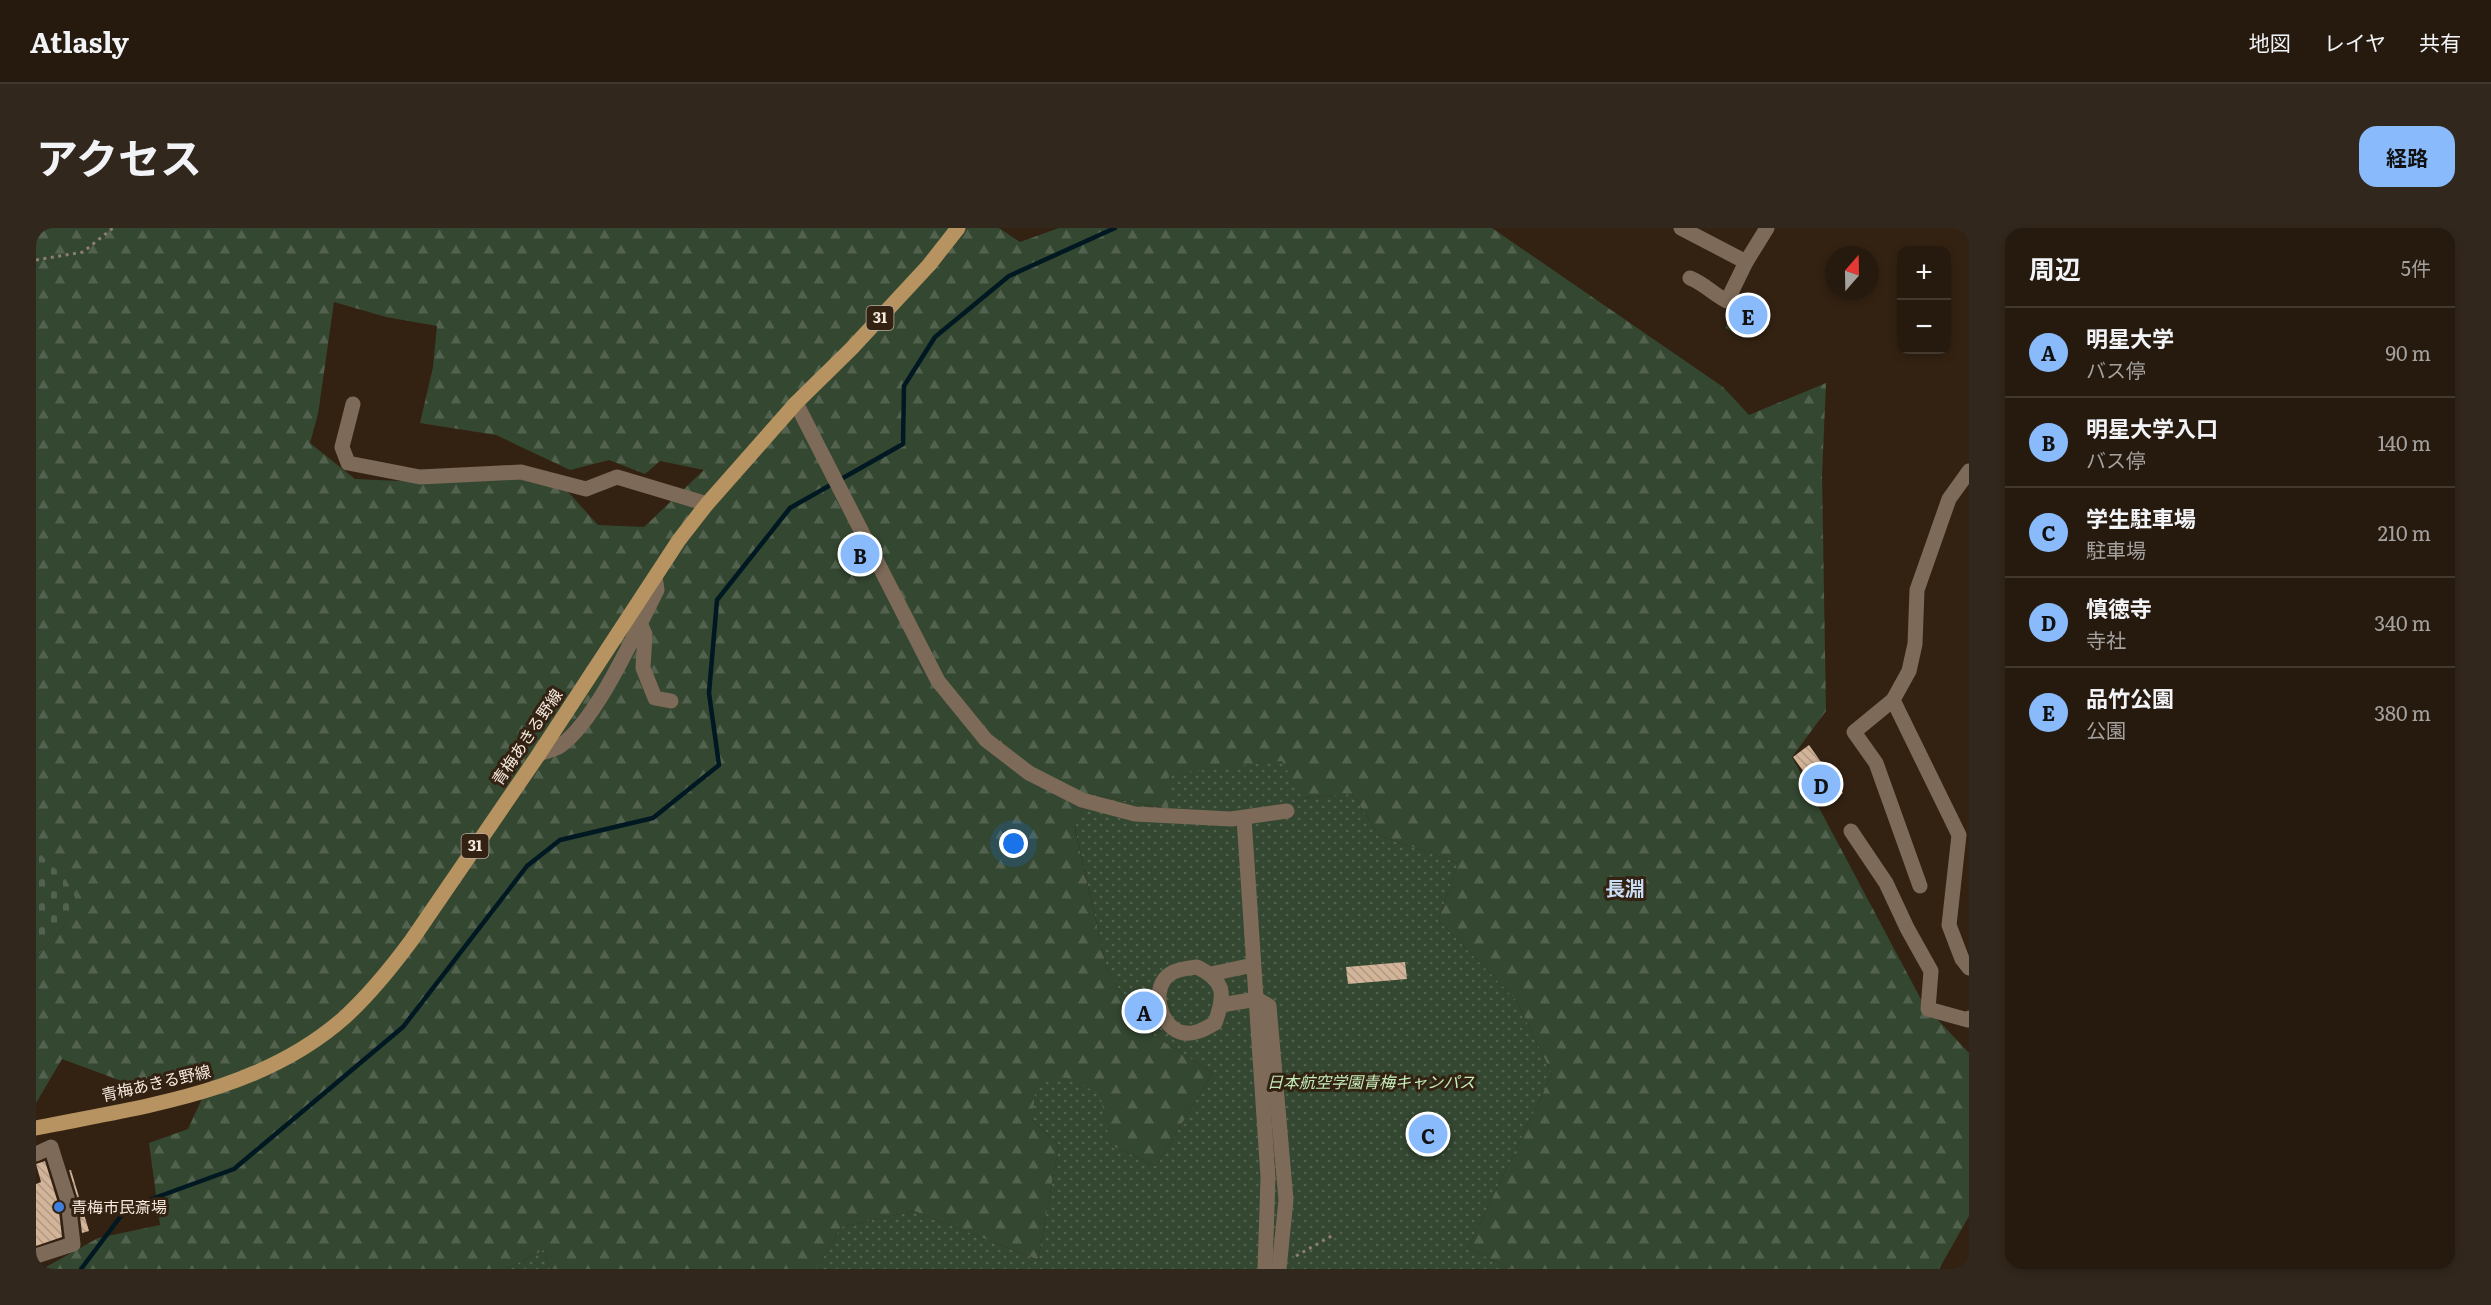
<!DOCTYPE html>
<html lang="ja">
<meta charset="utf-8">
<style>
body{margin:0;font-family:Literata,"Noto Sans JP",serif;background:#32271c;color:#f1f3f6}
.controls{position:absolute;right:18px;top:18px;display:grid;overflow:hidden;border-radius:12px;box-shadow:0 3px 9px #0003}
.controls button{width:54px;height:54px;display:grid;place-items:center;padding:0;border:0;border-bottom:2px solid #42382e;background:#261a0e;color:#f1f3f6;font:30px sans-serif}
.compass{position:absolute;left:1789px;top:18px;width:54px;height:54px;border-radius:50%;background:#261a0e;box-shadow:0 3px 9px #0003;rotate:20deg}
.you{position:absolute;left:978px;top:616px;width:21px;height:21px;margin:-15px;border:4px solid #fff;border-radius:50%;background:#1a73e8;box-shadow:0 0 0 9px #1a73e833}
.badge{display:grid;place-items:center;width:39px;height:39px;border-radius:50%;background:#88bafc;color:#111;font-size:20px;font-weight:700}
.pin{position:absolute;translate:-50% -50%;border:3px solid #fff;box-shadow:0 2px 6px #0006}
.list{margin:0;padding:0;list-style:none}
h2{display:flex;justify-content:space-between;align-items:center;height:78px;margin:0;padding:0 24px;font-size:26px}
h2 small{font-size:20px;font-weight:400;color:#a4a19e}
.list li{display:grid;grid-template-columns:39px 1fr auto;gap:18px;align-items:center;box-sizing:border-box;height:90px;padding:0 24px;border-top:2px solid #42382e}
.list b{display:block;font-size:22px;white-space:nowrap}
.list p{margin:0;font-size:20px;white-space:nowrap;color:#a4a19e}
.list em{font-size:20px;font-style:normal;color:#a4a19e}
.map{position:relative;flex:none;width:1933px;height:1041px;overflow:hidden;border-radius:18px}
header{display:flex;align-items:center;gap:36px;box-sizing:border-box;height:84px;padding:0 30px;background:#261a0e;border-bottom:2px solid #42382e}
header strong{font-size:28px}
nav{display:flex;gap:33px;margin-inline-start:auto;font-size:21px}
.intro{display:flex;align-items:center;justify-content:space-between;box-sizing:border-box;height:144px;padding:0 36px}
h1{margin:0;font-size:42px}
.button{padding:15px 27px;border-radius:18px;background:#88bafc;color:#111;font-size:21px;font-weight:700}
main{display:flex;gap:36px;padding:0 36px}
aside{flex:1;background:#261a0e;border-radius:18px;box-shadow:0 3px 9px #0003}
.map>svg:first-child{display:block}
.forest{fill:url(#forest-firs);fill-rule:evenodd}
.cemetery{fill:url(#cemetery-stones)}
.park{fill:url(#park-dots)}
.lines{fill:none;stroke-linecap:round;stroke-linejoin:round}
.stream{stroke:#001822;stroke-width:4.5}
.building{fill:url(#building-back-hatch)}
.path{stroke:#8d7e71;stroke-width:3;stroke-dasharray:3 4.5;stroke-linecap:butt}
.minor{stroke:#7e6a58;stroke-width:15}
.major{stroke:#b69360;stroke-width:15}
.shop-dot{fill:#3f7fe0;stroke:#332212;stroke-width:2}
.labels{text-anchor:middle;stroke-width:6;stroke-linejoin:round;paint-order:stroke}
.shield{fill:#332212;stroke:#bbada2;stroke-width:1.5}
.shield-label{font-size:15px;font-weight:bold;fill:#f5e9df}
.street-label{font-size:16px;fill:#f5e9df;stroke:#332212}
.park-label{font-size:16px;font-style:italic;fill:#c2edbb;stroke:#332212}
.poi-label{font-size:16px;fill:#f5e9df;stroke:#332212;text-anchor:start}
.quarter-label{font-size:20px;font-weight:bold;fill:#cbdef7;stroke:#332212}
</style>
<header>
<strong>Atlasly</strong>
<nav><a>地図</a><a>レイヤ</a><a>共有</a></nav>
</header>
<div class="intro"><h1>アクセス</h1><a class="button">経路</a></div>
<main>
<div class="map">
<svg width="1933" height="1041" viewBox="0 0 1933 1041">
<defs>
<pattern id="forest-firs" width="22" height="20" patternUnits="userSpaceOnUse" patternTransform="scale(1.5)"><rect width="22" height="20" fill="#344731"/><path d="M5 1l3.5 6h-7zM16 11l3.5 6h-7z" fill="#52624e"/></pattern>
<pattern id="cemetery-stones" width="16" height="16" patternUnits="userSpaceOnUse" patternTransform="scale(1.5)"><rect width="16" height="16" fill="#344731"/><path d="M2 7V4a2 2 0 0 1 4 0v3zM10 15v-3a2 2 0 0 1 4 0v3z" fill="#52624e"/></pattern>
<pattern id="park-dots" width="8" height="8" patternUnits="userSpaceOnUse" patternTransform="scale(1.5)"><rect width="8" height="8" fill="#344731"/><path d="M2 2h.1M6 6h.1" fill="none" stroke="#52624e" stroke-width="1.8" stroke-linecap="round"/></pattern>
<pattern id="building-back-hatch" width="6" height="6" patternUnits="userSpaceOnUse" patternTransform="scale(1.5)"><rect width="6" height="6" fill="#d2b499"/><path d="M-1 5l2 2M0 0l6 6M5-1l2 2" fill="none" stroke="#b09884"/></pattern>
</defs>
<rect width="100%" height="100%" fill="#332212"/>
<path class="forest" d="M0,0h963l21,14 39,-14h433l231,159 26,28 77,-32 -4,92 4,236 -34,46 132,248 45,48v163l-30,53h-428l-43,-21 84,-174 -36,-74 -78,-80 20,-57 -78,-27 -28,-42 -50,4 -132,-24 -1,35 -81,-15 -13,35 32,140 34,58 72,46 -57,93 -46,-21 -78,-25 27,25 -21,115 -124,-49 -73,16 -24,42h-267l-6,-19 -38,19h-469l9,-2 52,-29 62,-13 -11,-82 39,-14 24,-52 -77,9 -73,-27 -26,44v-146l30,-33 -30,-74zM298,74l52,15 51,9 -4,41 -13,56 76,12 74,35 39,-10 36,14 15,-13 44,9 -60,57 -46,-2 -29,-32 -17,-14 -55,-7 -74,10 -68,-3 -45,-36 8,-29z"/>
<path class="cemetery" d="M0,622l29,28 10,19 -9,27 -30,33z"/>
<g class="park">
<path d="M1706,69l24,12 -5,12 -16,17 -20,-10z"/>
<path d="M1246,533l20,37 50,-4 28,42 78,27 -20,57 78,80 36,74 -84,174 43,21h-694l24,-42 73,-16 124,49 21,-115 -27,-25 4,-35 29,-8 35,17 10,51 46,21 57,-93 -72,-46 -34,-58 -32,-141 13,-34 80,15 1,-35z"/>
<path d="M508,1022l6,19h-44z"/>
</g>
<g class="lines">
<path class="stream" d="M45,1041l46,-61 107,-39 169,-142 124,-161 33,-26 93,-22 66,-53 -10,-72 8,-93 73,-92 113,-64 1,-58 31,-49 74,-61 106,-48"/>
</g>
<g class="building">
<path d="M1773,517l34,48 -16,11 -34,-47z"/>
<path d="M1369,734l2,17 -59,5 -2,-17z"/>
<path d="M9,933l13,42 4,34 -26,9v-62l5,-2 -5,-18z"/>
<path d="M33,942h2l18,61 -7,2 -4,-33z"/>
</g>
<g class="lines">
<g class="path">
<path d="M0,32l47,-8 30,-24"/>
<path d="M1260,1028l39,-22"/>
</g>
<g class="minor">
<path d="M1645,0l65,34"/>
<path d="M1654,50c15,6 23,16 37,23l19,-39 21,-34"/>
<path d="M760,175l142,278 48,59 43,33 53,27 53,14 96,5 56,-8"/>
<path d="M317,176l-11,43 6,16 72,14 101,-5 65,17 31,-12 90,27"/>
<path d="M1933,243l-20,28 -32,91 -2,54 -6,27 -16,29 66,135 -10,90 13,34 7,9"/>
<path d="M604,395l5,11 -2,34 12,30 16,3"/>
<path d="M1857,472l-39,32 22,31 44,123"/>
<path d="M503,526c6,-3 16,-4 21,-8 37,-26 76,-115 97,-156l-2,-13"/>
<path d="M1208,590l24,359 -3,92"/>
<path d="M1815,603l35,52 21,45 24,43 -3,38 40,11 1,-2"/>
<path d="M1161,739c29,14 28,28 18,56 -10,6 -22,13 -35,9 -22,-8 -29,-45 -10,-58 7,-5 19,-6 27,-7z"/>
<path d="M1175,746l42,-9"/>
<path d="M1185,777l36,-6 12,7 17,194 -7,69"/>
<path d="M0,926l15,-7 17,54 5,43 -37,12"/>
</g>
<path class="major" d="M0,900c107,-22 224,-35 309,-111 25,-23 46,-49 66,-76l128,-187 140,-214 28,-36 89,-101 56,-55 77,-83 29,-37"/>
</g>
<circle class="shop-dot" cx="23" cy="979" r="6"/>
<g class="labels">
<g class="shield">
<rect x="830.5" y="78" width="27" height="24" rx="4.5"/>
<rect x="425.5" y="606" width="27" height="24" rx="4.5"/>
</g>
<g class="shield-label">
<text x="844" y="95">31</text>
<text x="439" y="623">31</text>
</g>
<g class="street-label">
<text transform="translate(491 509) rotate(-56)" y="6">青梅あきる野線</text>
<text transform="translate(120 855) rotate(-13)" y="6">青梅あきる野線</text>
</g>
<g class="park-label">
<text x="1335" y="860">日本航空学園青梅キャンパス</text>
</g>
<g class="poi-label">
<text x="35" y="985">青梅市民斎場</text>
</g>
<g class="quarter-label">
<text x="1589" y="668">長淵</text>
</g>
</g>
</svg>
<div class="controls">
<button>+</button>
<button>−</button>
</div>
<svg class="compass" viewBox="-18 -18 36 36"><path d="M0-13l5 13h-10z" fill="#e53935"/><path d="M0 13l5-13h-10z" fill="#a4a19e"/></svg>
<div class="you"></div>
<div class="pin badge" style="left:1108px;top:783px">A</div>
<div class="pin badge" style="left:824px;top:326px">B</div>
<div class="pin badge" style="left:1392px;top:906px">C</div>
<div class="pin badge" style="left:1785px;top:556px">D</div>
<div class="pin badge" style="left:1712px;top:87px">E</div>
</div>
<aside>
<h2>周辺<small>5件</small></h2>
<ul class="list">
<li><span class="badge">A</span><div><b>明星大学</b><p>バス停</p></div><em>90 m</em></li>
<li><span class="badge">B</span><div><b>明星大学入口</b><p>バス停</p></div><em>140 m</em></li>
<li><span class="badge">C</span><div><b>学生駐車場</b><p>駐車場</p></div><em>210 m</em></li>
<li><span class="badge">D</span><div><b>慎徳寺</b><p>寺社</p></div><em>340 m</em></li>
<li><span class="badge">E</span><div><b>品竹公園</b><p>公園</p></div><em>380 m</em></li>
</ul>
</aside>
</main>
